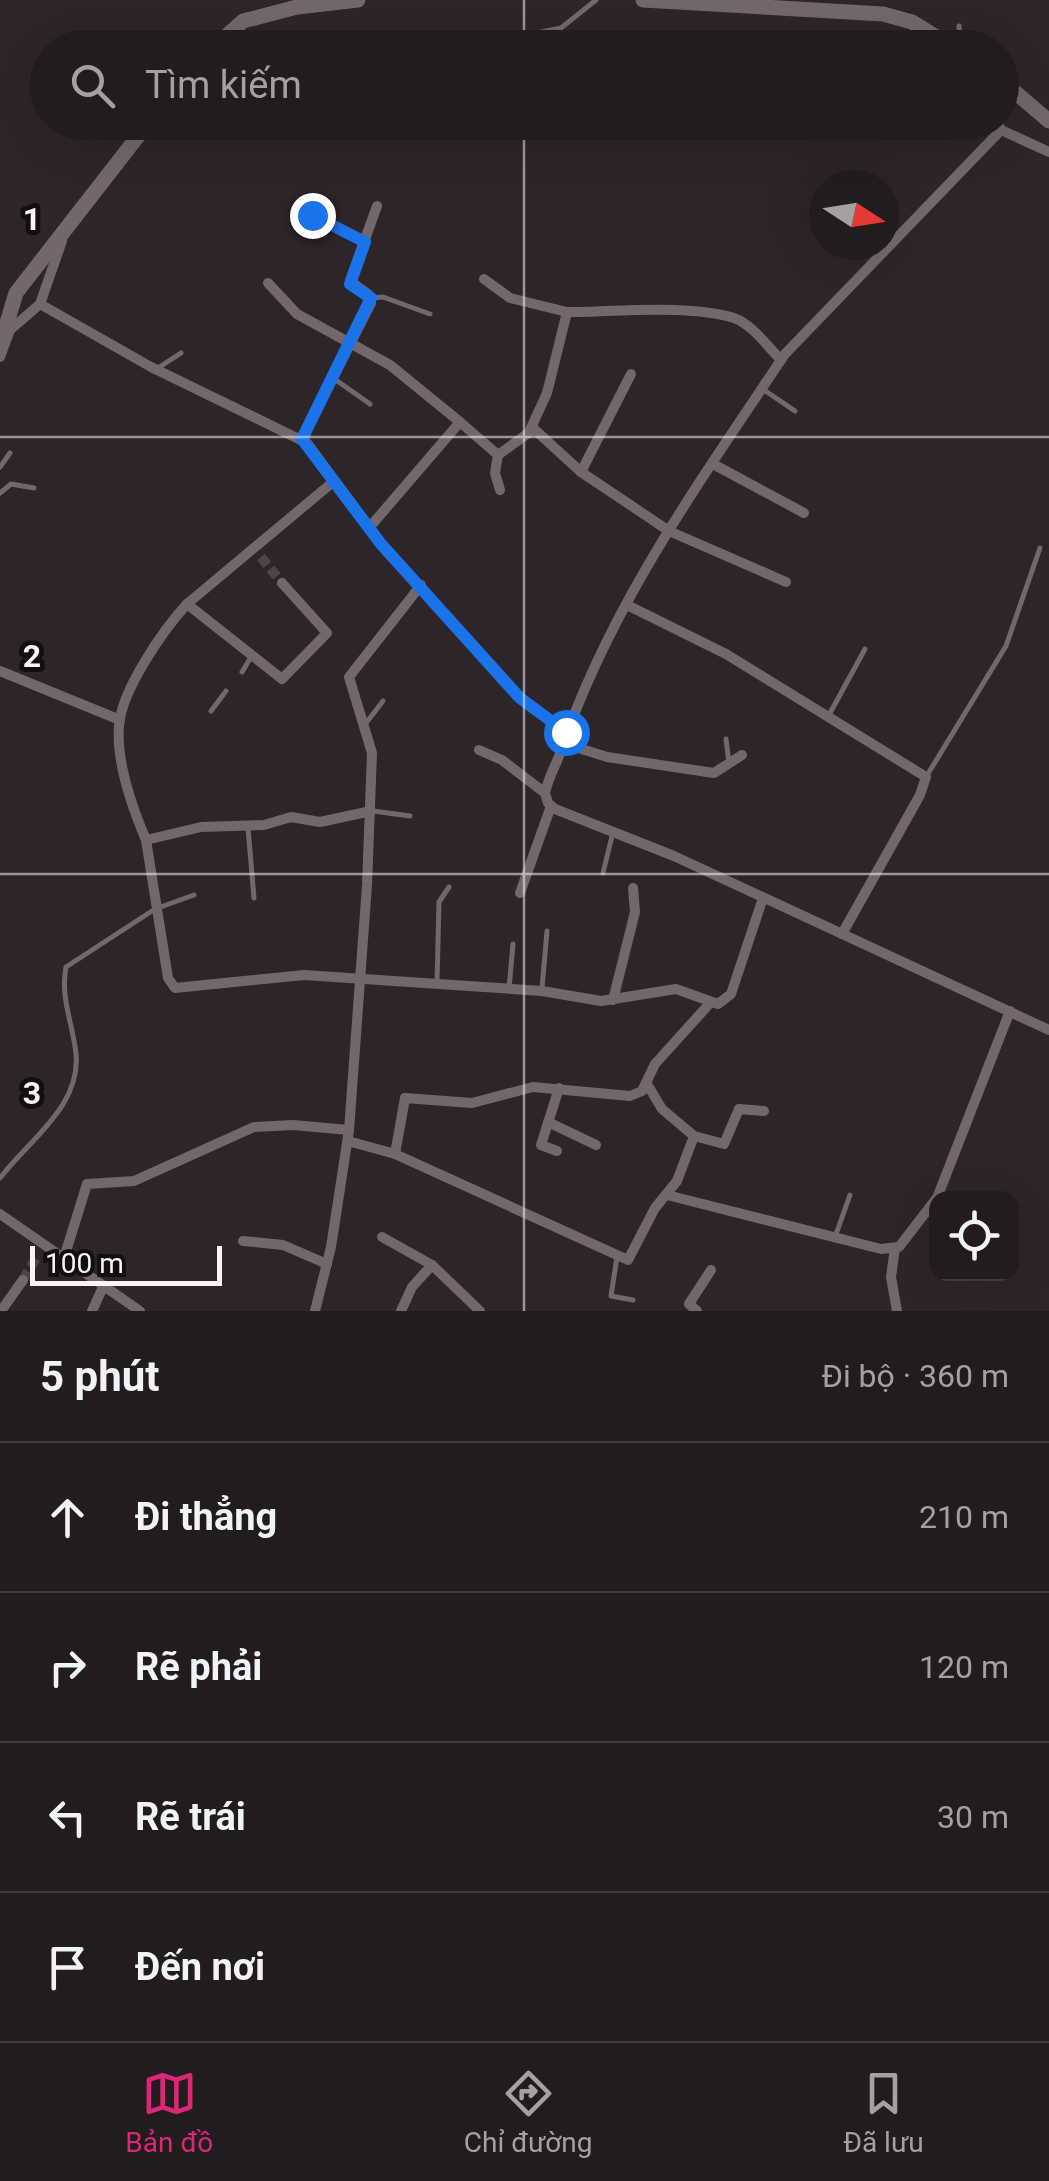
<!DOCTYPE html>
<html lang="vi">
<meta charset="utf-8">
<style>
body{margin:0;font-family:Roboto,sans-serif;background:#2a2528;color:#f1f3f6}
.controls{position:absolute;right:30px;bottom:30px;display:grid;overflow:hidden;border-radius:20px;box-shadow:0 10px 40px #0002}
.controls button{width:90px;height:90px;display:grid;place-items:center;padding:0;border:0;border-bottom:2px solid #3f3a3d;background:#221c1f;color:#f1f3f6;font:50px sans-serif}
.compass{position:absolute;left:809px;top:170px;width:90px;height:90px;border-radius:50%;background:#221c1f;box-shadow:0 10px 40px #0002;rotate:102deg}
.scale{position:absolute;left:30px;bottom:25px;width:192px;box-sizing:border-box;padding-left:10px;border:5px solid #f9f3f5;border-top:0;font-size:28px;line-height:35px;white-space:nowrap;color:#f9f3f5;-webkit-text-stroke:8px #130f11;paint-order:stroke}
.stop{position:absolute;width:30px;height:30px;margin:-22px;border:8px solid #1a73e8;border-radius:50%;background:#fff}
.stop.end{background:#1a73e8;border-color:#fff;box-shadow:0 2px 10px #0008}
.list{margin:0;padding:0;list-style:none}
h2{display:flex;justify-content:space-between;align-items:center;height:130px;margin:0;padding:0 40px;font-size:42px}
h2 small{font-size:32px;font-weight:400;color:#a2a1a4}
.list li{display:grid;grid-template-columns:65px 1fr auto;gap:30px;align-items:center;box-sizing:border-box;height:150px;padding:0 40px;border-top:2px solid #3f3a3d}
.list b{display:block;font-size:38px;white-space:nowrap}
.list em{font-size:32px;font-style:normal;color:#a2a1a4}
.icon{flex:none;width:55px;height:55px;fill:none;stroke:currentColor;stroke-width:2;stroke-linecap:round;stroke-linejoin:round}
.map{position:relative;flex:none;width:1049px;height:1311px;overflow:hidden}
.search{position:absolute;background:#221c1f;box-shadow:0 10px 40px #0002;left:30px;right:30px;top:30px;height:110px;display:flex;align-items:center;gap:25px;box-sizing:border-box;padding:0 35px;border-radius:55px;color:#a2a1a4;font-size:38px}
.sheet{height:730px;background:#221c1f}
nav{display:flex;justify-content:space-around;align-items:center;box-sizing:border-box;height:140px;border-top:2px solid #3f3a3d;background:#221c1f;font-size:28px;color:#a2a1a4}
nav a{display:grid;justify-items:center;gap:5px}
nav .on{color:#db2777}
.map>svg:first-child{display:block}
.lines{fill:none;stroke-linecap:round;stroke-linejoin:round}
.street-tunnel{stroke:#4c4448;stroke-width:10;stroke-dasharray:10 5;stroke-linecap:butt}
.lane{stroke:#73676c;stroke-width:5}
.street{stroke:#73676c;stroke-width:10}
.secondary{stroke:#73676c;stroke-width:15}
.route{stroke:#1a73e8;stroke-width:12}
.grid{fill:none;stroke:#f9f3f5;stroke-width:2.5;stroke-opacity:0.55}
.grid-label{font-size:32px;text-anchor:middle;font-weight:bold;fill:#f9f3f5;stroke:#130f11;stroke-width:10;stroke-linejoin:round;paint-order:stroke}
</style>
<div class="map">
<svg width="1049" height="1311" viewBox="0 0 1049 1311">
<rect width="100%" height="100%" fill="#2e2529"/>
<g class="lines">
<g class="street-tunnel">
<path d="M261,557l21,26"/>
<path d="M23,1280l14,-24"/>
</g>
<g class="lane">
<path d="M959,26l1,19"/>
<path d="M511,48l7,-11 43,-9 35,-28"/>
<path d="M312,215l50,25"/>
<path d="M371,298l12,-1 47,17"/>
<path d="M158,368l23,-15"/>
<path d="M333,378l37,26"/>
<path d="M764,390l31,21"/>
<path d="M0,467l10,-14"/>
<path d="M0,493l11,-9 23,4"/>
<path d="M242,672l9,-15"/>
<path d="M211,711l15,-20"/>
<path d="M829,715l36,-66"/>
<path d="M366,723l17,-22"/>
<path d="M726,739l3,24"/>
<path d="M926,777l80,-131 34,-98"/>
<path d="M373,811l37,5"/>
<path d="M248,828l6,70"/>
<path d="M603,873l10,-41"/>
<path d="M437,982l2,-80 10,-15"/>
<path d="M542,988l5,-57"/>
<path d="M509,989l4,-45"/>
<path d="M0,1178c30,-39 81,-72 76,-124 -3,-30 -16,-56 -10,-87l89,-58 39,-14"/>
<path d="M835,1237l15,-42"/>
<path d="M617,1257l-6,39 22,4"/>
</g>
<g class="street">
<path d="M997,122l4,8 -216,224c-84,126 -176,253 -224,397 -5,14 -13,27 -16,42l3,10 7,6 119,47 375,174"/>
<path d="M1001,130l48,22"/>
<path d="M484,279l26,19 57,14"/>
<path d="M268,283l29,31 93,51 70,57 -91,106"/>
<path d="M40,304l111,63 156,76 74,100 139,155 46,34"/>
<path d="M0,357l10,-27 30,-26 22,-63"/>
<path d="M460,422l38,33 36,-26 47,43 88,59 117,51"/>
<path d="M530,430l17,-37 20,-81c48,0 122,-8 167,6 19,7 33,28 47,42"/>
<path d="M302,439l69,-136 -3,-9 -18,-13 27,-75"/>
<path d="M498,455l-3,18 5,17"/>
<path d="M713,464l91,49"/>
<path d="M581,472l50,-98"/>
<path d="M282,583l45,50 -45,46 -95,-75c-24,26 -66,87 -68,122 -3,37 13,81 27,114l55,-13 63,-2 27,-8 29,5 51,-11"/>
<path d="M187,604l146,-122"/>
<path d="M627,605l99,49 200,123 -6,18 -78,139"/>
<path d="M0,671l120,49"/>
<path d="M563,743l44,14 107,16 28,-18"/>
<path d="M479,750l23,10 43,33"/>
<path d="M146,840l22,138 7,10 129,-13 238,16 59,10 75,-12 42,15 13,-10 32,-96"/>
<path d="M520,893l31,-87"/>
<path d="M613,1000l22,-88 -2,-24"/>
<path d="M548,1122l48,23"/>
<path d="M694,1136l30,8 15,-35 25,2"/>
<path d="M348,1141l47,13 10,-56 67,5 61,-16 97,9 12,-5 13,-27 56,-62"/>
<path d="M557,1151l-16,-6 18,-57"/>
<path d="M395,1154l233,106 27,-52 22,-27 17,-45 -32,-27 -15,-25"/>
<path d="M667,1195l214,54 18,-2 37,-48"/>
<path d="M937,1198l73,-187"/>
<path d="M0,1214l140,97"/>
<path d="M382,1237l50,28"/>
<path d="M243,1241l40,4 44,19"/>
<path d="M895,1248l-4,29 6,34"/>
<path d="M63,1261l24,-77 47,-3 120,-54 39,-2 56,5"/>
<path d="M1,1311l22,-31"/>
<path d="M92,1311l11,-24"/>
<path d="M315,1311l16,-64 18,-117 18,-245 5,-132 -23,-76 72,-92"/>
<path d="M401,1311l11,-24 20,-22 48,46"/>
<path d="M697,1311l-8,-7 22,-34"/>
</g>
<g class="secondary">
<path d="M643,0l240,14 29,8 42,26"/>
<path d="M213,48l30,-27 54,-14 61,-7"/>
<path d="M1002,81l47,40"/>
<path d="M0,346l16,-53 133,-171"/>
</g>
</g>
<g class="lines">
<path class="route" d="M312,215l53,27 -15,42 21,14 -69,141 79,105 139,154 46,34"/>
</g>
<path class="grid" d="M524,0v48M524,122v1189M0,437h1049M0,874h1049"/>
<g class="grid-label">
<text x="32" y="230">1</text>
<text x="32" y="667">2</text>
<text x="32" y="1104">3</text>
</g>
</svg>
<div class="controls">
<button><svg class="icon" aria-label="locate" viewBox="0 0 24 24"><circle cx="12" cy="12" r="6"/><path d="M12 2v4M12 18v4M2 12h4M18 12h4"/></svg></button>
</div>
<svg class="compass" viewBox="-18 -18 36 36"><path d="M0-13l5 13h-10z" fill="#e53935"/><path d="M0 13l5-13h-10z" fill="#a2a1a4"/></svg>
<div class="scale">100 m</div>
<div class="stop" style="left:566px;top:732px"></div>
<div class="stop end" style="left:312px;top:215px"></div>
<div class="search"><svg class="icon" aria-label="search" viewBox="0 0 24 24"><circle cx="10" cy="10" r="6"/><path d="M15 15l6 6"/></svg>Tìm kiếm</div>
</div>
<section class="sheet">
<h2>5 phút<small>Đi bộ · 360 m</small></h2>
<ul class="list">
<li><svg class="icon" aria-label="ahead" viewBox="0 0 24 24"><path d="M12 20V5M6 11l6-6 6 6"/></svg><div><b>Đi thẳng</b></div><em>210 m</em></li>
<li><svg class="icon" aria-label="right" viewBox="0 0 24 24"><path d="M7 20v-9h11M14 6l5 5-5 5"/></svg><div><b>Rẽ phải</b></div><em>120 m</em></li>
<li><svg class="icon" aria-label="left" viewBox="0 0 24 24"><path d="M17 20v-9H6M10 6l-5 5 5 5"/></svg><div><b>Rẽ trái</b></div><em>30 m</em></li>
<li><svg class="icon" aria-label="arrive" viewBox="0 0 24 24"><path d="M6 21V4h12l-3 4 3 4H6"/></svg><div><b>Đến nơi</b></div></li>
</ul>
</section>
<nav>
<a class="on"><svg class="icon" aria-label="map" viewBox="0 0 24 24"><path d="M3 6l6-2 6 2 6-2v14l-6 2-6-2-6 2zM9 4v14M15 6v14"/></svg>Bản đồ</a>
<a><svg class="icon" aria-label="directions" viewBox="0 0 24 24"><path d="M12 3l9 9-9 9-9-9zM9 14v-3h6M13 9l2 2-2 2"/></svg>Chỉ đường</a>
<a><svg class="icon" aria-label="saved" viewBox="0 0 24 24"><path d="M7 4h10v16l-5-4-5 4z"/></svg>Đã lưu</a>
</nav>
